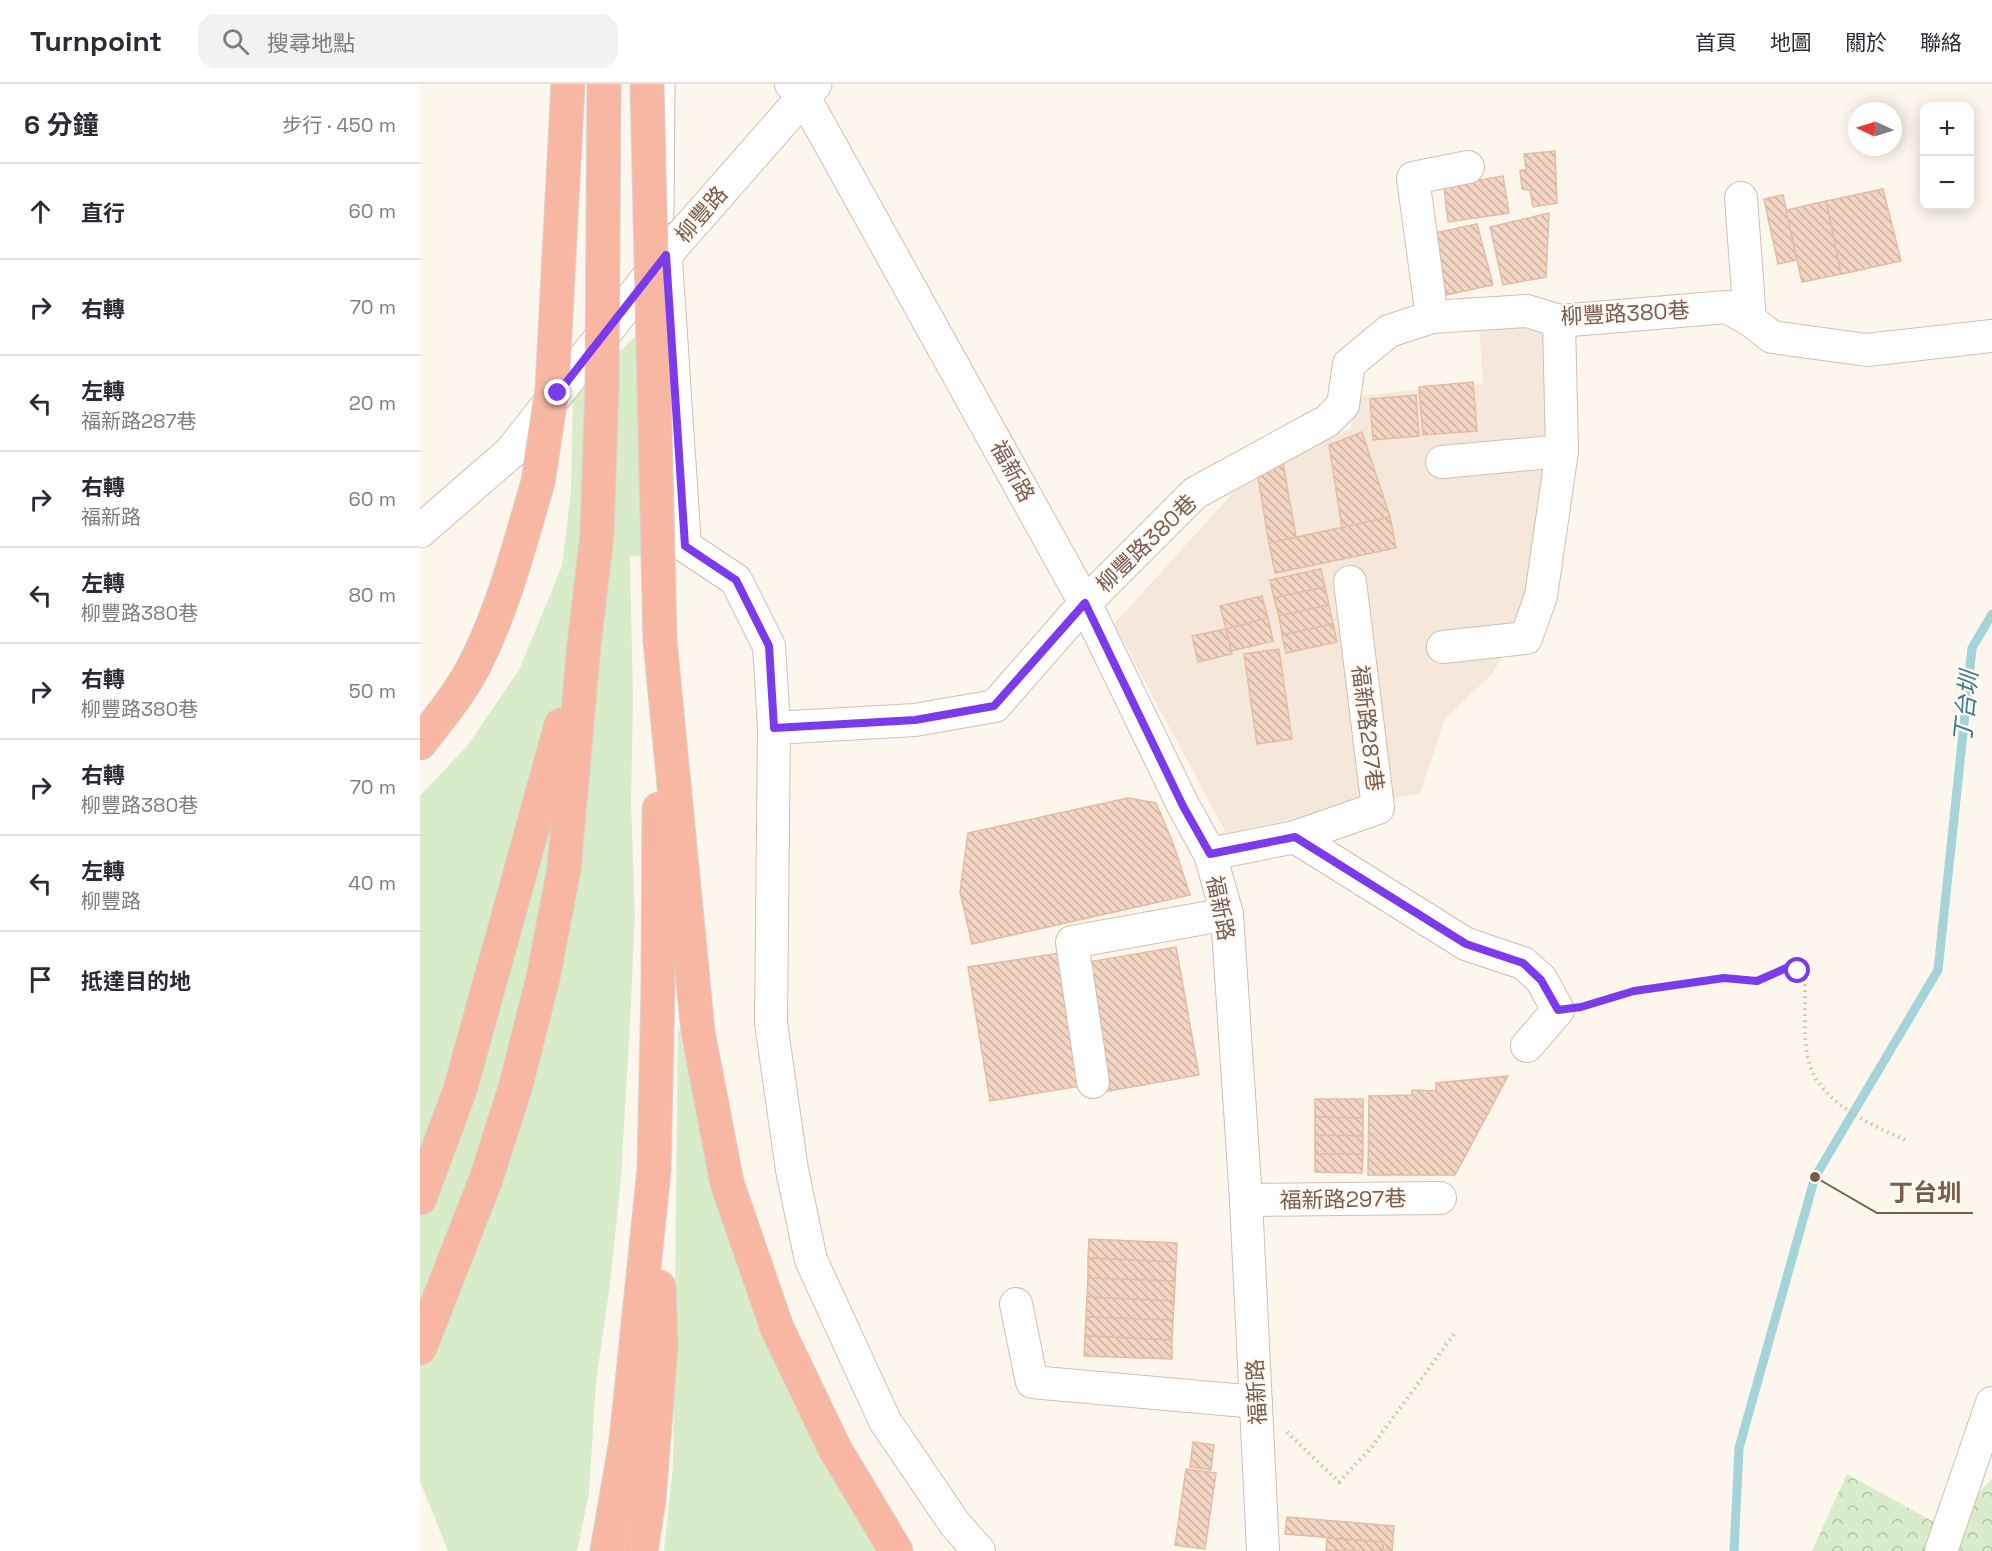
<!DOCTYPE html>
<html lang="zh-TW">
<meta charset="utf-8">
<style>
body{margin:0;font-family:"Space Grotesk","Noto Sans TC",sans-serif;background:#f2f2f3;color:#2b2b33}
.controls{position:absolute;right:18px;top:18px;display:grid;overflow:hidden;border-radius:12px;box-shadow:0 3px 15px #0003}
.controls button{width:54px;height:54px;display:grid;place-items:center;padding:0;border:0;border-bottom:2px solid #e1e1e2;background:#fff;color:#2b2b33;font:30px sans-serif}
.compass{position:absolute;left:1428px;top:18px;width:54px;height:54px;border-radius:50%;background:#fff;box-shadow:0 3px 15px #0003;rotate:274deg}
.stop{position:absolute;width:18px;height:18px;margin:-14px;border:4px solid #7c3aed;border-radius:50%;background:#fff}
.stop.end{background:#7c3aed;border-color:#fff;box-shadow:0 2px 6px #0008}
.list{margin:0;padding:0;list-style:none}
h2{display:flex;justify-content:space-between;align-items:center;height:78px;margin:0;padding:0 24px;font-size:26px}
h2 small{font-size:20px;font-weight:400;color:#7c7c81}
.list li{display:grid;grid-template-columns:39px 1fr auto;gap:18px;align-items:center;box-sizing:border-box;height:96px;padding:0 24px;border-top:2px solid #e1e1e2}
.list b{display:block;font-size:22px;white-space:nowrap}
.list p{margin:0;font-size:20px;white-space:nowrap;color:#7c7c81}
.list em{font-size:20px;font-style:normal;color:#7c7c81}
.icon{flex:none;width:33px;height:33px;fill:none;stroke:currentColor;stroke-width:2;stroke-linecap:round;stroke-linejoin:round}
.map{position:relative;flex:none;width:1572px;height:1467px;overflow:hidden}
header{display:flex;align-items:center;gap:36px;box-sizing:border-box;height:84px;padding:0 30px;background:#fff;border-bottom:2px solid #e1e1e2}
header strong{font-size:28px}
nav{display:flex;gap:33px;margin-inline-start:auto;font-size:21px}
.search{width:420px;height:54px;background:#f2f2f3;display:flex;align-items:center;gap:15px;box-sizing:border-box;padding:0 21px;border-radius:18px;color:#7c7c81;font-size:22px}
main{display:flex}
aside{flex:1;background:#fff}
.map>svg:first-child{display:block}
.residential{fill:#f5e8da}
.grass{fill:#d8ecc9}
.forest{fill:url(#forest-crowns)}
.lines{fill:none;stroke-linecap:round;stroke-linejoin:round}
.stream{stroke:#a5d3da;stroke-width:9}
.building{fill:url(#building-back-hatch);stroke:#e6bba3;stroke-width:1.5}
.service-casing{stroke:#d1beb0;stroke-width:17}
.minor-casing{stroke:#d1beb0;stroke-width:34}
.tertiary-casing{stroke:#d1beb0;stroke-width:35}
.motorway-casing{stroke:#dad1cd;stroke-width:35}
.path{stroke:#d9b8a5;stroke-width:4;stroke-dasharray:1.5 4.5;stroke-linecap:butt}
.service{stroke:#fff;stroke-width:15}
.minor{stroke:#fff;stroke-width:32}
.tertiary{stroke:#fff;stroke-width:33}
.motorway{stroke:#f7b7a3;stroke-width:33}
.motorway-bridge-casing{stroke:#dad1cd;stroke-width:35;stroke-linecap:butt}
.motorway-bridge{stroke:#f7b7a3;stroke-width:33}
.route{stroke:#7c3aed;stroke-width:8}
.labels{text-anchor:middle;stroke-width:4.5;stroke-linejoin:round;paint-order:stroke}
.street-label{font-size:22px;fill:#7a5c4d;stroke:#fffaf3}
.water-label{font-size:24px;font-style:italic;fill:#437c86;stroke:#fffaf3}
.leader{fill:none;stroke:#7a5c4d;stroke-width:2}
.callout-dot{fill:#7a5c4d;stroke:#fffaf3;stroke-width:2}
.callout-label{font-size:24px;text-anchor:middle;font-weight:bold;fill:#7a5c4d;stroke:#fffaf3;stroke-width:4.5;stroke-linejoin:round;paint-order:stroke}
</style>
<header>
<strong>Turnpoint</strong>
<div class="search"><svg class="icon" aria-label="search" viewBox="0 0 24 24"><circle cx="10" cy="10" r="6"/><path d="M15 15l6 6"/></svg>搜尋地點</div>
<nav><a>首頁</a><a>地圖</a><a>關於</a><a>聯絡</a></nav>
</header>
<main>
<aside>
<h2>6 分鐘<small>步行 · 450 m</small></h2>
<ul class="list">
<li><svg class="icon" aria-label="ahead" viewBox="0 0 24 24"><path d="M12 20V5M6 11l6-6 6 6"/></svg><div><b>直行</b></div><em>60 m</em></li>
<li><svg class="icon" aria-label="right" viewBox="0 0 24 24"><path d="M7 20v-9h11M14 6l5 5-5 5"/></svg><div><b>右轉</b></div><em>70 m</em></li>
<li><svg class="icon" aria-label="left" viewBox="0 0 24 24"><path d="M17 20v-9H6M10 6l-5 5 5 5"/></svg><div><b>左轉</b><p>福新路287巷</p></div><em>20 m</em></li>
<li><svg class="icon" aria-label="right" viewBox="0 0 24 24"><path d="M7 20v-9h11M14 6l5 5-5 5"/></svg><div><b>右轉</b><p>福新路</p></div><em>60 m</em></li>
<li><svg class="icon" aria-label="left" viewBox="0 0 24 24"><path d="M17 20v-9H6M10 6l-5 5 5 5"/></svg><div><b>左轉</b><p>柳豐路380巷</p></div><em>80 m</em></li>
<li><svg class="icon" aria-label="right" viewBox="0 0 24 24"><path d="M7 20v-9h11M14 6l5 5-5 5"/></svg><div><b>右轉</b><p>柳豐路380巷</p></div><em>50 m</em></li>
<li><svg class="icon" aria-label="right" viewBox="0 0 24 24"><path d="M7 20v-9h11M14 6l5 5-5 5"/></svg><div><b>右轉</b><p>柳豐路380巷</p></div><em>70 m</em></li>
<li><svg class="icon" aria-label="left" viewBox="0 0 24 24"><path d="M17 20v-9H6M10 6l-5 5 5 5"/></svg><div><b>左轉</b><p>柳豐路</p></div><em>40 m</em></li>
<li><svg class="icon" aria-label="arrive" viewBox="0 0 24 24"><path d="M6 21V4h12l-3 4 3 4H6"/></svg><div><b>抵達目的地</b></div></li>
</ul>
</aside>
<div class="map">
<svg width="1572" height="1467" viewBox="0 0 1572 1467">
<defs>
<pattern id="forest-crowns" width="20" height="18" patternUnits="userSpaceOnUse" patternTransform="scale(1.5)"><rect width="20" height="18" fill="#d8ecc9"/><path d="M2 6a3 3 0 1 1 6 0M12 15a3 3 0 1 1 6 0" fill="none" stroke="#b4c2a5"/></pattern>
<pattern id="building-back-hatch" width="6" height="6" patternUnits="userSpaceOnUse" patternTransform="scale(1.5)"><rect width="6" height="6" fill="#f3d5c3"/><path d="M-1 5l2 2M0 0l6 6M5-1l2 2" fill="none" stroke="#cab0a1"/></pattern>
</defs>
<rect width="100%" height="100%" fill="#fdf6ec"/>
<path class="residential" d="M1128,237l7,242 -62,110 -48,46 -25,74 -194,40 -112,-209 136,-150 100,-45 9,-33 124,-13 -4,-59z"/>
<g class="grass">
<path d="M242,227l11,241 -43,5 3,143 -2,104 4,111 -5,108 -9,155 -11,106 -14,98 -7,112 -12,57h-129l-28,-70v-685l47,-50 52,-76 43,-104 9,-75 2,-95z"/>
<path d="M258,941l31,140 105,275 62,111h-212l9,-85z"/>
</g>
<g class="forest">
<path d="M1427,1390l92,51 -10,26h-117z"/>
<path d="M1572,1395v72h-40l16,-46z"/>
</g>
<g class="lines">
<path class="stream" d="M1314,1467l5,-103 76,-271 123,-207 34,-322 20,-34"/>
</g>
<g class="building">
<path d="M1135,67l2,52 -24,4 -3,-17 -8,-1 -2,-19h6l-2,-16z"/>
<path d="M1083,92l6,37 -61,9 -4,-36z"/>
<path d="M1463,105l18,72 -60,13 -15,-73z"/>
<path d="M1363,111l14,65 -19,4 -14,-65z"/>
<path d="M1406,117l15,73 -39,8 -16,-72z"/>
<path d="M1129,129l-3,64 -43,8 -13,-58z"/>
<path d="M1057,140l16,61 -52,11 -11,-62z"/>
<path d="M1053,298l4,49 -54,4 -4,-48z"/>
<path d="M996,311l3,41 -46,4 -3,-41z"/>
<path d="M942,348l28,85 -48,11 -13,-83z"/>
<path d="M863,379l13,74 -27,6 -12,-72z"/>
<path d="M970,433l6,31 -121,25 -6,-30z"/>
<path d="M901,485l4,18 -51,11 -4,-18z"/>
<path d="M905,503l4,18 -50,11 -5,-18z"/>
<path d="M842,512l6,22 -42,11 -6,-23z"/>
<path d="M909,521l4,19 -51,11 -3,-19z"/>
<path d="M848,534l5,23 -42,10 -5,-22z"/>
<path d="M913,540l4,18 -51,11 -4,-18z"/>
<path d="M806,545l6,25 -34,8 -6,-26z"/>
<path d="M859,565l13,90 -35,5 -13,-90z"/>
<path d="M708,714l28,5 17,40 17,52 -218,49 -12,-52 8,-59z"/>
<path d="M756,863l23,128 -95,17 -22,-129z"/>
<path d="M640,869l21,133 -91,15 -22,-134z"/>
<path d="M1088,992l-53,99h-87l1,-79 43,-1v-5l24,1v-8z"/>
<path d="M895,1015h48v19l-48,-1z"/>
<path d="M895,1033l48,1v18l-48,-1z"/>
<path d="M895,1051l48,1v18h-48z"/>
<path d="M895,1070h48l-1,19 -47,-1z"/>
<path d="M669,1155l88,4 -1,19 -88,-4z"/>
<path d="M668,1174l88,4 -1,19 -87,-3z"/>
<path d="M668,1194l87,3 -1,20 -87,-4z"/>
<path d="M667,1213l87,4 -1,19 -87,-3z"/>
<path d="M666,1233l87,3 -1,20 -87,-4z"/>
<path d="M665,1252l87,4v19l-88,-3z"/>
<path d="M773,1358l21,3 -3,25 -21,-3z"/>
<path d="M766,1385l30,4 -11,76 -30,-4z"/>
<path d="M867,1433l107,9 -2,25h-9v-9l-98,-8z"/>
<path d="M907,1454l56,4v9h-57z"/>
</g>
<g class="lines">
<defs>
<path id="service" d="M246,132l1,-132"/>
<g id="minor">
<path d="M371,0l13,13 281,506 98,202 27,49 17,60 19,286 17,351"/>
<path d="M1321,114l9,122"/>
<path d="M246,175l19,287 51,34 33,66 5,82 141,-8 80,-14 90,-103 110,-110 132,-72 16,-16 6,-41 40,-33 43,-14 95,-6 32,10 168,-14 23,13 22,17 95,13 125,-14"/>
<path d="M1012,233l-19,-139 55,-11"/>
<path d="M1022,378l120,-11"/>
<path d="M1023,563l83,-9 15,-42 21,-145 -3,-130"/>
<path d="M354,644l-3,295 21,147 19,90 74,161 70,103 24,27"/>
<path d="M875,753l171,107 57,19 18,16 17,31 -31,36"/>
<path d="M790,770l85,-17 83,-29 -28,-226"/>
<path d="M673,998l-21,-140 155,-28"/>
<path d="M826,1116l194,-2"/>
<path d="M596,1220l16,78 224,20"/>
<path d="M1521,1467l51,-148"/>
</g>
<path id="tertiary" d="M0,447l91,-79 162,-206 142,-162"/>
<g id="motorway">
<path d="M240,557l38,391 29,151 50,145 58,121 61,102"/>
<path d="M0,659c20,-26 43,-53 57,-83 28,-56 43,-118 61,-178"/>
<path d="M0,1114l40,-108 101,-365"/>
<path d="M0,1264l66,-169 30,-94 27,-107 21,-109 20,-224 13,-110 5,-149"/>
<path d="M187,1467l19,-110 28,-271 4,-184 1,-177"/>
<path d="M221,1467l8,-52 12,-152 -2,-60"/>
</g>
</defs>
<use href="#service" class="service-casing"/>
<use href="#minor" class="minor-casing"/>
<use href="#tertiary" class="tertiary-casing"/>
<use href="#motorway" class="motorway-casing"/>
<g class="path">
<path d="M1167,921l47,-14 90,-13 33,3 34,-15c5,3 10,7 12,13 3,6 2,16 2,22 0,28 -3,57 13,81 20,28 56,44 87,58"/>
<path d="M867,1348l52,50 32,-34 83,-114"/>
</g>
<use href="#service" class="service"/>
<use href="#minor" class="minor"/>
<use href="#tertiary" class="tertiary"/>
<use href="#motorway" class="motorway"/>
<defs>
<g id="motorway-bridge">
<path d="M227,0l13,557"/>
<path d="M182,302l2,-302"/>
<path d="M118,398l14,-92 16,-306"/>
</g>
</defs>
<use href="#motorway-bridge" class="motorway-bridge-casing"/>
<use href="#motorway-bridge" class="motorway-bridge"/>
</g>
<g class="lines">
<path class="route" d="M138,309l108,-138 19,291 51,34 33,66 5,82 141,-8 79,-14 91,-103 98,203 27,48 85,-17 171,107 57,19 18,17 17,30 23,-3 53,-16 90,-13 33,3 34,-15 7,5"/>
</g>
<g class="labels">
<g class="street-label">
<text transform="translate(281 130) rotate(-49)" y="8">柳豐路</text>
<text transform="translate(1205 229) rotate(-3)" y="8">柳豐路380巷</text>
<text transform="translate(593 387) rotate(61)" y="8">福新路</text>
<text transform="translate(726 459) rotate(-44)" y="8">柳豐路380巷</text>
<text transform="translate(948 644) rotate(83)" y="8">福新路287巷</text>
<text transform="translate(801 824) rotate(79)" y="8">福新路</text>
<text transform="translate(923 1115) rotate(-1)" y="8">福新路297巷</text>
<text transform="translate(836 1308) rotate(-93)" y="8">福新路</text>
</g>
<g class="water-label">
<text transform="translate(1546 623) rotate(-84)" y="8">丁台圳</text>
</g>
</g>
<path class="leader" d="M1395 1093L1457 1129H1553"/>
<circle class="callout-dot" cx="1395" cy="1093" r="6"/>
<g class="callout-label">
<text x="1505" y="1117">丁台圳</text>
</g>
</svg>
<div class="controls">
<button>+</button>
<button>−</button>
</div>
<svg class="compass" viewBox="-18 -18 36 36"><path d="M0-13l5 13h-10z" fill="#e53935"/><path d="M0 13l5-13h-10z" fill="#7c7c81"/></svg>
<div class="stop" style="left:1378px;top:887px"></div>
<div class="stop end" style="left:138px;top:309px"></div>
</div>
</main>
